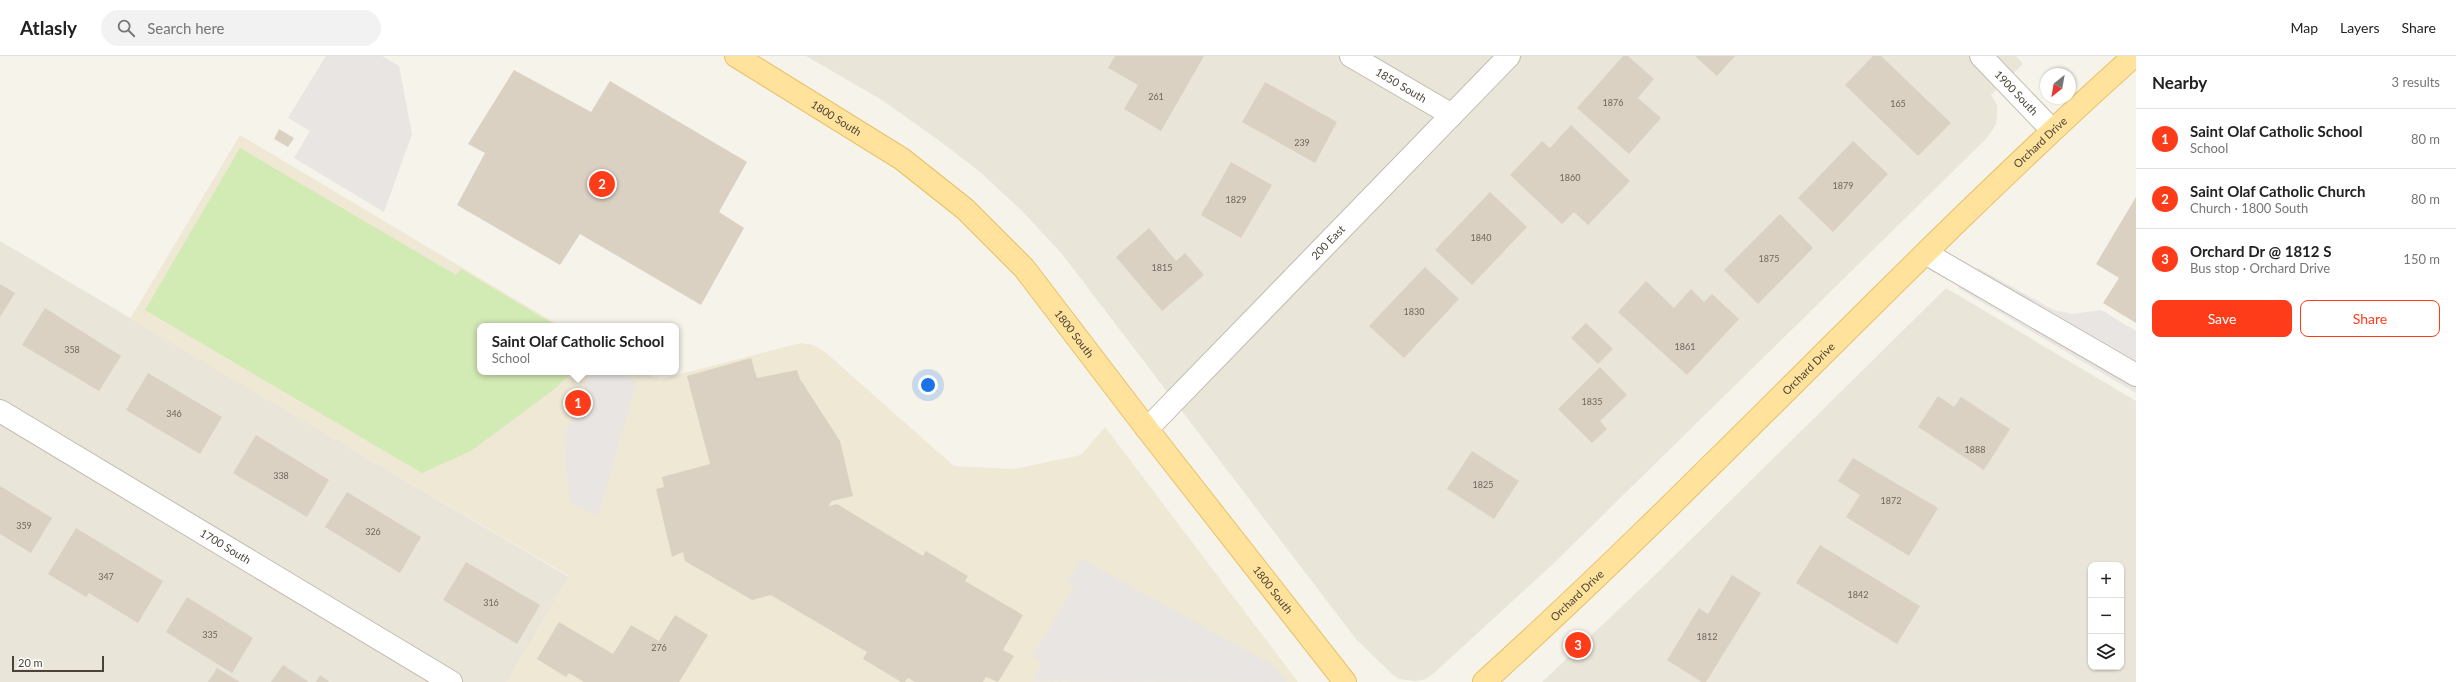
<!DOCTYPE html>
<meta charset="utf-8">
<style>
body{margin:0;font-family:Lato,sans-serif;background:#f2f2f2;color:#222}
.controls{position:absolute;right:12px;bottom:12px;display:grid;overflow:hidden;border-radius:8px;box-shadow:0 1px 3px #0004}
.controls button{width:36px;height:36px;display:grid;place-items:center;padding:0;border:0;border-bottom:1px solid #e0e0e0;background:#fff;color:#222;font:20px sans-serif}
.compass{position:absolute;left:2040px;top:12px;width:36px;height:36px;border-radius:50%;background:#fff;box-shadow:0 1px 3px #0004;rotate:211deg}
.scale{position:absolute;left:12px;bottom:10px;width:92px;box-sizing:border-box;padding-left:4px;border:2px solid #4b4338;border-top:0;font-size:11px;line-height:14px;white-space:nowrap;color:#4b4338;-webkit-text-stroke:3px #fff;paint-order:stroke}
.you{position:absolute;left:928px;top:329px;width:14px;height:14px;margin:-10px;border:3px solid #fff;border-radius:50%;background:#1a73e8;box-shadow:0 0 0 6px #1a73e833}
.badge{display:grid;place-items:center;width:26px;height:26px;border-radius:50%;background:#fe3c19;color:#fff;font-size:13px;font-weight:700}
.pin{position:absolute;translate:-50% -50%;border:2px solid #fff;box-shadow:0 1px 4px #0006}
.popup{position:absolute;left:477px;top:267px;width:202px;height:52px;box-sizing:border-box;display:grid;place-content:center;border-radius:8px;background:#fff;filter:drop-shadow(0 1px 3px #0005);font-size:13px;white-space:nowrap;color:#767676}
.popup b{font-size:15px;color:#222}
.popup::after{content:'';position:absolute;left:50%;top:100%;margin-left:-8px;border:8px solid transparent;border-top-color:#fff}
.list{margin:0;padding:0;list-style:none}
h2{display:flex;justify-content:space-between;align-items:center;height:52px;margin:0;padding:0 16px;font-size:17px}
h2 small{font-size:13px;font-weight:400;color:#767676}
.list li{display:grid;grid-template-columns:26px 1fr auto;gap:12px;align-items:center;box-sizing:border-box;height:60px;padding:0 16px;border-top:1px solid #e0e0e0}
.list b{display:block;font-size:15px;white-space:nowrap}
.list p{margin:0;font-size:13px;white-space:nowrap;color:#767676}
.list em{font-size:13px;font-style:normal;color:#767676}
.actions{display:flex;gap:8px;padding:12px 16px}
.actions a{flex:1;padding:9px 0;border:1px solid #fe3c19;border-radius:8px;text-align:center;font-size:14px;color:#fe3c19}
.actions .main{background:#fe3c19;color:#fff}
.icon{flex:none;width:22px;height:22px;fill:none;stroke:currentColor;stroke-width:2;stroke-linecap:round;stroke-linejoin:round}
.map{position:relative;flex:none;width:2136px;height:626px;overflow:hidden}
header{display:flex;align-items:center;gap:24px;box-sizing:border-box;height:56px;padding:0 20px;background:#fff;border-bottom:1px solid #e0e0e0}
header strong{font-size:19px}
nav{display:flex;gap:22px;margin-inline-start:auto;font-size:14px}
.search{width:280px;height:36px;background:#f2f2f2;display:flex;align-items:center;gap:10px;box-sizing:border-box;padding:0 14px;border-radius:22px;color:#767676;font-size:15px}
main{display:flex}
aside{flex:1;background:#fff}
.map>svg:first-child{display:block}
.residential{fill:#eae5d9;fill-rule:evenodd}
.education{fill:#efe8d5}
.green{fill:#d2eab4}
.parking{fill:#e8e5e2}
.building{fill:#dbd1c3}
.lines{fill:none;stroke-linecap:round;stroke-linejoin:round}
.minor-casing{stroke:#c2bbad;stroke-width:24}
.major-casing{stroke:#e7c168;stroke-width:24}
.minor{stroke:#fff;stroke-width:22}
.major{stroke:#ffe29b;stroke-width:22}
.labels{text-anchor:middle;stroke-width:3;stroke-linejoin:round;paint-order:stroke}
.number-label{font-size:9px;fill:#6f665b}
.street-label{font-size:11px;fill:#4b4338;stroke:#fff}
</style>
<header>
<strong>Atlasly</strong>
<div class="search"><svg class="icon" aria-label="search" viewBox="0 0 24 24"><circle cx="10" cy="10" r="6"/><path d="M15 15l6 6"/></svg>Search here</div>
<nav><a>Map</a><a>Layers</a><a>Share</a></nav>
</header>
<main>
<div class="map">
<svg width="2136" height="626" viewBox="0 0 2136 626">
<rect width="100%" height="100%" fill="#f6f3eb"/>
<g class="residential">
<path d="M806,0h1210l7,8 -32,31 6,10v12l-1,8 -10,14 -433,425 -120,110 -7,5 -10,2 -17,-2 -6,-4 -37,-36 -294,-385 -39,-42 -43,-40 -39,-30 -59,-42z"/>
<path d="M0,185l569,336 -62,105h-507z"/>
<path d="M1946,232l190,113v281h-594l114,-108zM2091,509h30v102h-30z"/>
</g>
<path class="education" d="M240,79l320,191h-80v46h161l20,7 140,-36 12,2 12,7 129,114 60,3 67,-14 24,-28 193,255h-791l62,-106 -439,-257z"/>
<path class="green" d="M240,92l216,127 5,-6 96,57h-77v46h93l-20,18 -82,61 -49,22 -277,-163z"/>
<g class="parking">
<path d="M326,0h56l17,10 13,68 -28,78 -90,-54 16,-27 -22,-13z"/>
<path d="M1978,212l76,42 18,4 29,-4 35,21v62l-178,-105z"/>
<path d="M592,316h27l17,11 -38,132 -28,-12 -6,-66z"/>
<path d="M1081,503l193,107 12,16 -253,-1 8,-16 -3,-6 -5,-4 41,-68 -7,-5z"/>
</g>
<g class="building">
<path d="M1115,0h89l-43,75 -37,-22 14,-24 -30,-17z"/>
<path d="M1623,0h5l26,23 -16,19 23,20 -32,36 -52,-46z"/>
<path d="M1695,0h40l-18,20z"/>
<path d="M1873,0h8l70,67 -33,33 -73,-71z"/>
<path d="M514,14l77,42 19,-31 137,81 -28,50 25,16 -43,77 -121,-71 -20,31 -103,-60 28,-52 -17,-9z"/>
<path d="M1265,26l72,40 -22,41 -73,-41z"/>
<path d="M1571,69l59,56 -42,44 -14,-13 -12,12 -52,-49 32,-34 8,7z"/>
<path d="M279,73l15,9 -6,9 -14,-8z"/>
<path d="M1853,85l35,33 -55,58 -35,-34z"/>
<path d="M1231,106l41,23 -31,53 -40,-23z"/>
<path d="M1490,136l37,35 -55,58 -37,-35z"/>
<path d="M2136,141v126l-33,-20 16,-25 -23,-14z"/>
<path d="M1780,158l33,34 -55,56 -34,-34z"/>
<path d="M1149,172l27,33 9,-8 19,22 -42,36 -46,-54z"/>
<path d="M1425,211l34,32 -55,59 -35,-32z"/>
<path d="M1646,225l28,27 17,-19 13,13 8,-8 27,25 -52,56 -69,-63z"/>
<path d="M0,228l15,9 -15,24z"/>
<path d="M45,252l76,48 -22,35 -77,-46z"/>
<path d="M1586,267l27,26 -15,15 -27,-26z"/>
<path d="M751,302l6,20 40,-8 3,9 40,62 13,55 -21,5 -4,5 9,-2 86,52 3,-5 42,25 -3,5 58,34 -20,35 11,6 -16,26 -12,-5 -3,5h-68l-7,-4 -3,4h-4l-38,-23 4,-7 -96,-57 -19,5 -67,-39 -2,-9 -11,5 -16,-68 8,-2 -2,-10 48,-13 -23,-88z"/>
<path d="M1600,311l27,28 -27,26 7,8 -15,14 -34,-34z"/>
<path d="M148,317l74,44 -22,37 -74,-44z"/>
<path d="M1938,340l16,11 7,-10 49,32 -26,41 -66,-43z"/>
<path d="M256,379l73,45 -22,37 -74,-44z"/>
<path d="M1472,395l47,30 -25,38 -47,-30z"/>
<path d="M1853,402l85,50 -29,48 -63,-39 14,-22 -22,-14z"/>
<path d="M0,430l52,32 -21,35 -31,-19z"/>
<path d="M347,436l74,45 -21,36 -75,-46z"/>
<path d="M76,472l87,53 -25,42 -49,-30 -3,4 -38,-23z"/>
<path d="M1820,489l100,61 -23,38 -101,-61z"/>
<path d="M466,506l74,43 -23,39 -74,-44z"/>
<path d="M1732,519l29,18 -55,89h-4l-35,-22 32,-52 9,6z"/>
<path d="M187,541l66,41 -21,35 -66,-41z"/>
<path d="M675,559l33,20 -29,47h-95l-15,-9 -3,4 -29,-18 22,-37 54,32 18,-29 28,16z"/>
<path d="M283,609l26,17h-38z"/>
<path d="M217,612l23,14h-32z"/>
<path d="M320,619l10,7h-14z"/>
</g>
<g class="lines">
<defs>
<g id="minor">
<path id="s1" d="M1351,0l101,59"/>
<path id="s2" d="M1981,0l71,74"/>
<path d="M1927,198l209,121"/>
<path id="s3" d="M0,355l451,271"/>
<path id="s4" d="M1147,373l362,-373"/>
</g>
<g id="major">
<path id="s5" d="M736,0l166,103 63,50 59,59 123,161 198,253"/>
<path id="s6" d="M1484,626c223,-202 426,-425 650,-626"/>
</g>
</defs>
<use href="#minor" class="minor-casing"/>
<use href="#major" class="major-casing"/>
<use href="#minor" class="minor"/>
<use href="#major" class="major"/>
</g>
<g class="labels">
<g class="number-label">
<text x="1156" y="44">261</text>
<text x="1613" y="50">1876</text>
<text x="1898" y="51">165</text>
<text x="1302" y="90">239</text>
<text x="1570" y="125">1860</text>
<text x="1843" y="133">1879</text>
<text x="1236" y="147">1829</text>
<text x="1481" y="185">1840</text>
<text x="1769" y="206">1875</text>
<text x="1162" y="215">1815</text>
<text x="1414" y="259">1830</text>
<text x="1685" y="294">1861</text>
<text x="72" y="297">358</text>
<text x="1592" y="349">1835</text>
<text x="174" y="361">346</text>
<text x="1975" y="397">1888</text>
<text x="281" y="423">338</text>
<text x="1483" y="432">1825</text>
<text x="1891" y="448">1872</text>
<text x="24" y="473">359</text>
<text x="373" y="479">326</text>
<text x="106" y="524">347</text>
<text x="1858" y="542">1842</text>
<text x="491" y="550">316</text>
<text x="210" y="582">335</text>
<text x="1707" y="584">1812</text>
<text x="659" y="595">276</text>
</g>
<g class="street-label">
<text dy="4" stroke="none"><textPath href="#s1" startOffset="58">1850 South</textPath></text>
<text dy="4" stroke="none"><textPath href="#s2" startOffset="51">1900 South</textPath></text>
<text dy="4" stroke="none"><textPath href="#s5" startOffset="118">1800 South</textPath></text>
<text dy="4" stroke="none"><textPath href="#s6" startOffset="775">Orchard Drive</textPath></text>
<text dy="4" stroke="none"><textPath href="#s4" startOffset="260">200 East</textPath></text>
<text dy="4" stroke="none"><textPath href="#s5" startOffset="442">1800 South</textPath></text>
<text dy="4" stroke="none"><textPath href="#s6" startOffset="451">Orchard Drive</textPath></text>
<text dy="4" stroke="none"><textPath href="#s3" startOffset="263">1700 South</textPath></text>
<text dy="4" stroke="none"><textPath href="#s5" startOffset="766">1800 South</textPath></text>
<text dy="4" stroke="none"><textPath href="#s6" startOffset="127">Orchard Drive</textPath></text>
</g>
</g>
</svg>
<div class="controls">
<button>+</button>
<button>−</button>
<button><svg class="icon" aria-label="layers" viewBox="0 0 24 24"><path d="M12 4l9 5-9 5-9-5zM3 14l9 5 9-5"/></svg></button>
</div>
<svg class="compass" viewBox="-18 -18 36 36"><path d="M0-13l5 13h-10z" fill="#e53935"/><path d="M0 13l5-13h-10z" fill="#767676"/></svg>
<div class="scale">20 m</div>
<div class="you"></div>
<div class="pin badge" style="left:578px;top:347px">1</div>
<div class="popup"><b>Saint Olaf Catholic School</b>School</div>
<div class="pin badge" style="left:602px;top:128px">2</div>
<div class="pin badge" style="left:1578px;top:589px">3</div>
</div>
<aside>
<h2>Nearby<small>3 results</small></h2>
<ul class="list">
<li><span class="badge">1</span><div><b>Saint Olaf Catholic School</b><p>School</p></div><em>80 m</em></li>
<li><span class="badge">2</span><div><b>Saint Olaf Catholic Church</b><p>Church · 1800 South</p></div><em>80 m</em></li>
<li><span class="badge">3</span><div><b>Orchard Dr @ 1812 S</b><p>Bus stop · Orchard Drive</p></div><em>150 m</em></li>
</ul>
<div class="actions"><a class="main">Save</a><a>Share</a></div>
</aside>
</main>
